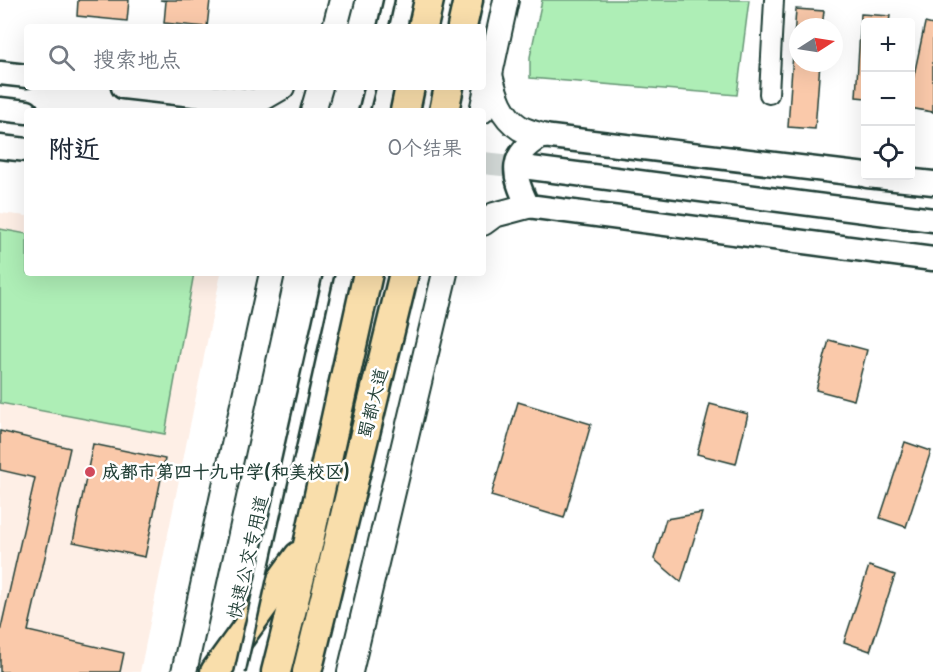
<!DOCTYPE html>
<html lang="zh">
<meta charset="utf-8">
<style>
body{margin:0;font-family:"Playpen Sans","LXGW WenKai TC",sans-serif;background:#f2f2f3;color:#1f2937}
.controls{position:absolute;right:18px;top:18px;display:grid;overflow:hidden;border-radius:6px;box-shadow:0 6px 24px #0002}
.controls button{width:54px;height:54px;display:grid;place-items:center;padding:0;border:0;border-bottom:2px solid #e0e1e3;background:#fff;color:#1f2937;font:30px sans-serif}
.compass{position:absolute;left:789px;top:18px;width:54px;height:54px;border-radius:50%;background:#fff;box-shadow:0 6px 24px #0002;rotate:78deg}
.list{margin:0;padding:0;list-style:none}
h2{display:flex;justify-content:space-between;align-items:center;height:78px;margin:0;padding:0 24px;font-size:26px}
h2 small{font-size:20px;font-weight:400;color:#747a83}
.icon{flex:none;width:33px;height:33px;fill:none;stroke:currentColor;stroke-width:2;stroke-linecap:round;stroke-linejoin:round}
.map{position:relative;flex:none;width:933px;height:672px;overflow:hidden}
.search{position:absolute;background:#fff;box-shadow:0 6px 24px #0002;left:24px;top:24px;width:462px;height:66px;display:flex;align-items:center;gap:15px;box-sizing:border-box;padding:0 21px;border-radius:6px;color:#747a83;font-size:22px}
.panel{position:absolute;background:#fff;box-shadow:0 6px 24px #0002;left:24px;top:108px;width:462px;height:168px;border-radius:6px}
.map>svg:first-child{display:block}
.built{fill:#feefe6}
.green{fill:#aeeeb6;stroke:#669675;stroke-width:1.5}
.building{fill:#fac9aa;stroke:#1f3d34;stroke-width:1.5}
.lines{fill:none;stroke-linecap:round;stroke-linejoin:round}
.tertiary-tunnel{stroke:#d2d8d6;stroke-width:22;stroke-dasharray:22 11;stroke-linecap:butt}
.service-casing{stroke:#1f3d34;stroke-width:14}
.minor-casing{stroke:#1f3d34;stroke-width:22}
.tertiary-casing{stroke:#1f3d34;stroke-width:27}
.secondary-casing{stroke:#1f3d34;stroke-width:28}
.trunk-casing{stroke:#1f3d34;stroke-width:33}
.service{stroke:#fff;stroke-width:9}
.minor{stroke:#fff;stroke-width:18}
.tertiary{stroke:#fff;stroke-width:22}
.secondary{stroke:#fff;stroke-width:24}
.trunk{stroke:#f9deab;stroke-width:28}
.service-bridge-casing{stroke:#1f3d34;stroke-width:14;stroke-linecap:butt}
.service-bridge{stroke:#fff;stroke-width:9}
.poi-dot{fill:#d1495b;stroke:#fff;stroke-width:2}
.labels{text-anchor:middle;stroke-width:5;stroke-linejoin:round;paint-order:stroke}
.street-label{font-size:18px;fill:#1f3d34;stroke:#fff}
.poi-label{font-size:18px;font-weight:bold;fill:#1f3d34;stroke:#fff;text-anchor:start}
</style>
<div class="map">
<svg width="933" height="672" viewBox="0 0 933 672">
<rect width="100%" height="100%" fill="#fff"/>
<filter id="ink" filterUnits="userSpaceOnUse"><feTurbulence type="fractalNoise" baseFrequency=".0167" numOctaves="2"/><feDisplacementMap in="SourceGraphic" scale="12" xChannelSelector="R" yChannelSelector="G"/><feConvolveMatrix kernelMatrix="1 2 1 2 8 2 1 2 1" color-interpolation-filters="sRGB"/></filter>
<g filter="url(#ink)">
<path class="built" d="M0,213l27,3v57h194l-81,399h-140z"/>
<g class="green">
<path d="M542,0h207l-12,95 -207,-17v-21z"/>
<path d="M0,229l27,5v39h167l-29,161 -165,-31z"/>
</g>
<g class="building">
<path d="M78,0h51l-2,21 -50,-5z"/>
<path d="M160,0h62h-12l-3,27 -43,-4 2,-22z"/>
<path d="M796,9l28,2 -2,16h-24v36h22l-5,66 -27,-2z"/>
<path d="M861,14l29,2 -1,6h-23v76l-10,-1z"/>
<path d="M925,23l8,2v87l-23,-4v-14z"/>
<path d="M829,340l38,10 -13,50 -38,-10z"/>
<path d="M518,402l73,22 -27,94 -73,-22z"/>
<path d="M710,404l38,10 -12,50 -39,-10z"/>
<path d="M0,431l70,17 -42,183 96,22 -4,19h-120v-40l35,-154 -35,-8z"/>
<path d="M905,442l26,9 -25,76 -26,-9z"/>
<path d="M93,444l72,15 -20,98 -72,-15z"/>
<path d="M702,513l-21,69 -27,-23 12,-40z"/>
<path d="M869,566l26,9 -25,76 -26,-9z"/>
</g>
<g class="lines">
<path class="tertiary-tunnel" d="M483,163l40,4"/>
<defs>
<g id="service">
<path d="M383,27l6,-27"/>
<path d="M364,111l6,-24"/>
</g>
<path id="minor" d="M769,94l5,-94"/>
<g id="tertiary">
<path d="M0,73l27,3"/>
<path d="M123,87l97,11 13,12"/>
<path d="M0,109l27,3"/>
<path d="M0,147l27,3"/>
<path d="M523,167l410,53"/>
<path d="M866,175l-323,-39c-35,18 -31,38 -15,70l405,53"/>
<path d="M867,176l66,7"/>
</g>
<g id="secondary">
<path d="M335,27l7,-27"/>
<path d="M490,75c5,20 11,41 30,53 7,4 16,6 23,8"/>
<path d="M220,98l36,4 26,-15"/>
<path d="M313,111l7,-24"/>
<path d="M482,111l24,-111"/>
<path d="M483,223l11,-8 34,-9"/>
<path d="M184,672l88,-399"/>
<path d="M350,672l95,-399"/>
</g>
<g id="trunk">
<path d="M423,27l6,-27"/>
<path d="M462,27l6,-27"/>
<path d="M405,111l5,-24"/>
<path d="M444,111l5,-24"/>
<path d="M215,672l84,-116"/>
<path d="M276,672l32,-127 60,-272"/>
<path d="M307,672l97,-399"/>
</g>
</defs>
<use href="#service" class="service-casing"/>
<use href="#minor" class="minor-casing"/>
<use href="#tertiary" class="tertiary-casing"/>
<use href="#secondary" class="secondary-casing"/>
<use href="#trunk" class="trunk-casing"/>
<use href="#service" class="service"/>
<use href="#minor" class="minor"/>
<use href="#tertiary" class="tertiary"/>
<use href="#secondary" class="secondary"/>
<use href="#trunk" class="trunk"/>
<defs>
<path id="service-bridge" d="M240,672l89,-399"/>
</defs>
<use href="#service-bridge" class="service-bridge-casing"/>
<use href="#service-bridge" class="service-bridge"/>
</g>
</g>
<circle class="poi-dot" cx="90" cy="472" r="6"/>
<g class="labels">
<g class="street-label">
<text transform="translate(373 403) rotate(-76)" y="6">蜀都大道</text>
<text transform="translate(248 557) rotate(-77)" y="6">快速公交专用道</text>
</g>
<g class="poi-label">
<text x="102" y="478">成都市第四十九中学(和美校区)</text>
</g>
</g>
</svg>
<div class="controls">
<button>+</button>
<button>−</button>
<button><svg class="icon" aria-label="locate" viewBox="0 0 24 24"><circle cx="12" cy="12" r="6"/><path d="M12 2v4M12 18v4M2 12h4M18 12h4"/></svg></button>
</div>
<svg class="compass" viewBox="-18 -18 36 36"><path d="M0-13l5 13h-10z" fill="#e53935"/><path d="M0 13l5-13h-10z" fill="#747a83"/></svg>
<div class="search"><svg class="icon" aria-label="search" viewBox="0 0 24 24"><circle cx="10" cy="10" r="6"/><path d="M15 15l6 6"/></svg>搜索地点</div>
<section class="panel">
<h2>附近<small>0个结果</small></h2>
<ul class="list">
</ul>
</section>
</div>
